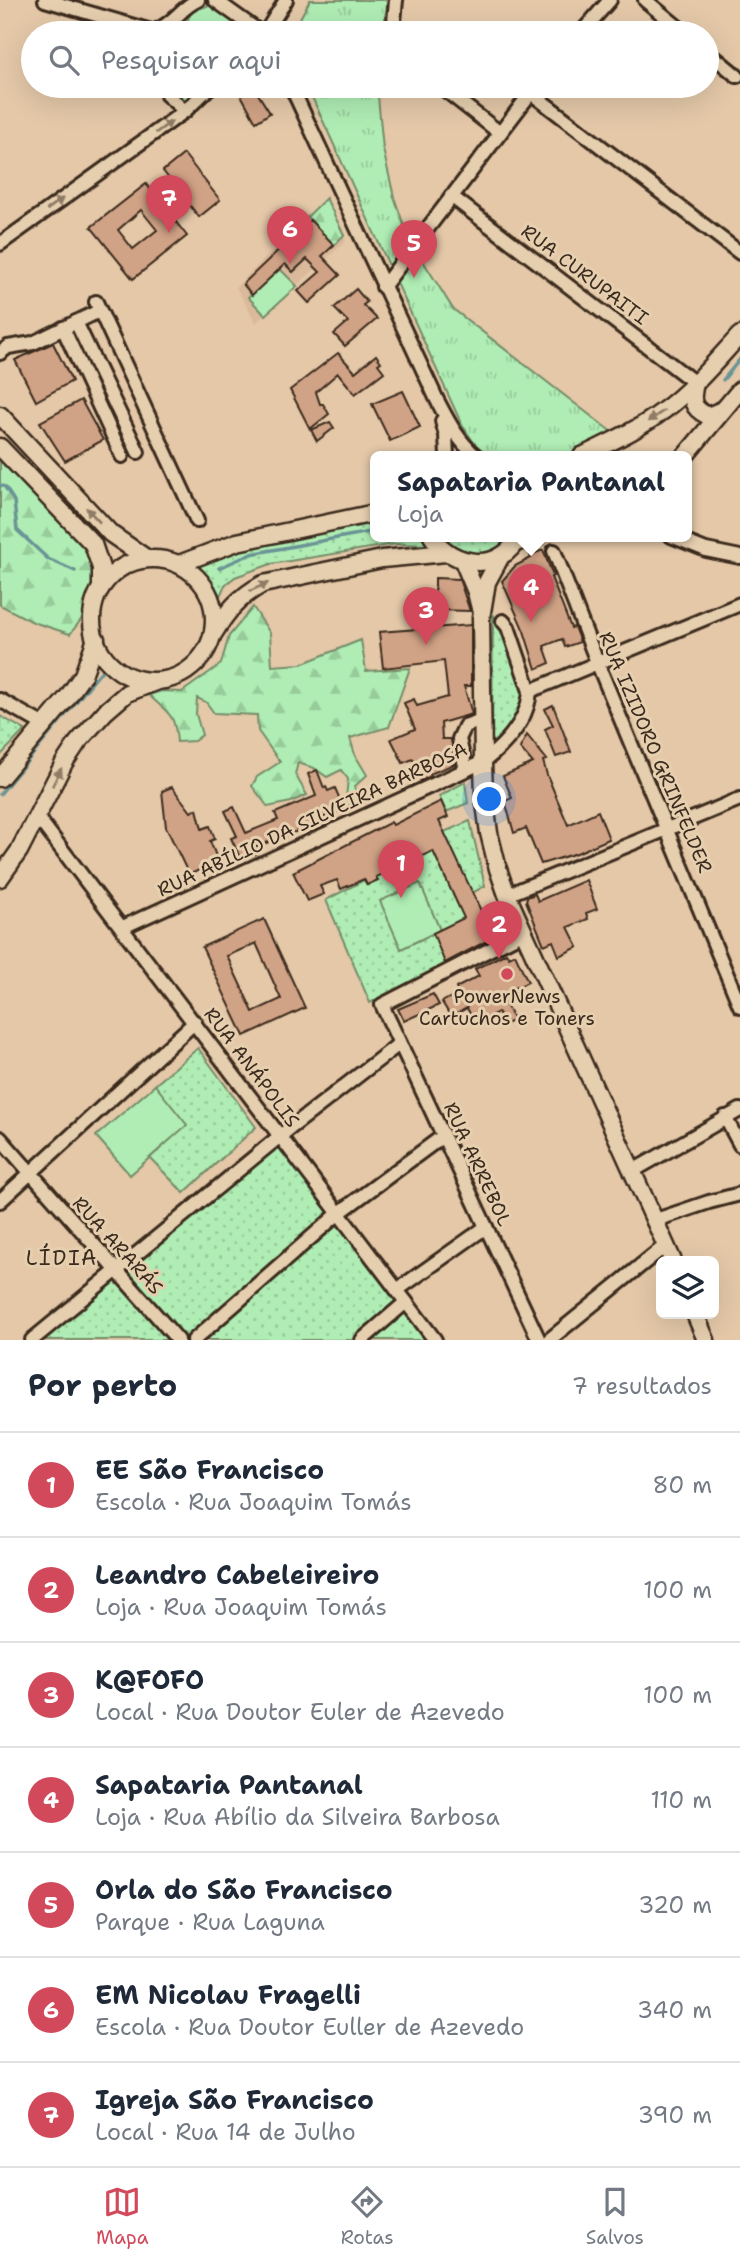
<!DOCTYPE html>
<html lang="pt">
<meta charset="utf-8">
<style>
body{margin:0;font-family:"Shantell Sans",sans-serif;background:#f6f6f7;color:#1f2937}
.controls{position:absolute;right:21px;bottom:21px;display:grid;overflow:hidden;border-radius:10px;box-shadow:0 7px 28px #0002}
.controls button{width:63px;height:63px;display:grid;place-items:center;padding:0;border:0;border-bottom:2px solid #e0e1e3;background:#fff;color:#1f2937;font:35px sans-serif}
.you{position:absolute;left:490px;top:800px;width:24px;height:24px;margin:-18px;border:5px solid #fff;border-radius:50%;background:#1a73e8;box-shadow:0 0 0 10px #1a73e833}
.badge{display:grid;place-items:center;width:46px;height:46px;border-radius:50%;background:#d1495b;color:#fff;font-size:23px;font-weight:700}
.pin{position:absolute;translate:-50% -58px;filter:drop-shadow(0 2px 4px #0008)}
.pin::after{content:'';position:absolute;top:37px;width:24px;height:21px;background:inherit;clip-path:polygon(0 0,100% 0,50% 100%)}
.popup{position:absolute;left:370px;top:451px;width:322px;height:91px;box-sizing:border-box;display:grid;place-content:center;border-radius:10px;background:#fff;filter:drop-shadow(0 2px 5px #0005);font-size:23px;white-space:nowrap;color:#747a83}
.popup b{font-size:26px;color:#1f2937}
.popup::after{content:'';position:absolute;left:50%;top:100%;margin-left:-14px;border:14px solid transparent;border-top-color:#fff}
.list{margin:0;padding:0;list-style:none}
h2{display:flex;justify-content:space-between;align-items:center;height:91px;margin:0;padding:0 28px;font-size:30px}
h2 small{font-size:23px;font-weight:400;color:#747a83}
.list li{display:grid;grid-template-columns:46px 1fr auto;gap:21px;align-items:center;box-sizing:border-box;height:105px;padding:0 28px;border-top:2px solid #e0e1e3}
.list b{display:block;font-size:26px;white-space:nowrap}
.list p{margin:0;font-size:23px;white-space:nowrap;color:#747a83}
.list em{font-size:23px;font-style:normal;color:#747a83}
.icon{flex:none;width:38px;height:38px;fill:none;stroke:currentColor;stroke-width:2;stroke-linecap:round;stroke-linejoin:round}
.map{position:relative;flex:none;width:740px;height:1340px;overflow:hidden}
.search{position:absolute;background:#fff;box-shadow:0 7px 28px #0002;left:21px;right:21px;top:21px;height:77px;display:flex;align-items:center;gap:18px;box-sizing:border-box;padding:0 24px;border-radius:38px;color:#747a83;font-size:26px}
.sheet{height:826px;background:#fff}
nav{display:flex;justify-content:space-around;align-items:center;box-sizing:border-box;height:98px;border-top:2px solid #e0e1e3;background:#fff;font-size:19px;color:#747a83}
nav a{display:grid;justify-items:center;gap:4px}
nav .on{color:#d1495b}
.map>svg:first-child{display:block}
.built{fill:#dbba9b}
.grass{fill:url(#grass-dots);stroke:#758c69;stroke-width:2}
.forest{fill:url(#forest-firs);stroke:#758c69;stroke-width:2}
.park{fill:url(#park-tufts);stroke:#758c69;stroke-width:2}
.pitch{fill:#afedb4;stroke:#758c69;stroke-width:2}
.lines{fill:none;stroke-linecap:round;stroke-linejoin:round}
.stream{stroke:#6a9495;stroke-width:3.5}
.building{fill:#d1a386;stroke:#3b2a1e;stroke-width:2;fill-rule:evenodd}
.minor-casing{stroke:#3b2a1e;stroke-width:18}
.major-casing{stroke:#3b2a1e;stroke-width:21}
.minor{stroke:#e6cfaf;stroke-width:12}
.major{stroke:#e6cfaf;stroke-width:16}
.oneway{fill:#907c66}
.poi-dot{fill:#d1495b;stroke:#e6cfaf;stroke-width:2.5}
.labels{text-anchor:middle;stroke-width:6;stroke-linejoin:round;paint-order:stroke}
.street-label{font-size:19px;fill:#3b2a1e;stroke:#e6cfaf}
.poi-label{font-size:19px;fill:#3b2a1e;stroke:#e6cfaf}
.neighbourhood-label{font-size:21px;letter-spacing:2px;fill:#3b2a1e;stroke:#e6cfaf}
</style>
<div class="map">
<svg width="740" height="1340" viewBox="0 0 740 1340">
<defs>
<pattern id="grass-dots" width="8" height="8" patternUnits="userSpaceOnUse" patternTransform="scale(1.75)"><rect width="8" height="8" fill="#afedb4"/><path d="M2 2h.1M6 6h.1" fill="none" stroke="#97cb9a" stroke-width="1.8" stroke-linecap="round"/></pattern>
<pattern id="forest-firs" width="22" height="20" patternUnits="userSpaceOnUse" patternTransform="scale(1.75)"><rect width="22" height="20" fill="#afedb4"/><path d="M5 1l3.5 6h-7zM16 11l3.5 6h-7z" fill="#97cb9a"/></pattern>
<pattern id="park-tufts" width="24" height="20" patternUnits="userSpaceOnUse" patternTransform="scale(1.75)"><rect width="24" height="20" fill="#afedb4"/><path d="M3 7l-1-3M5 7V3M7 7l1-3M15 17l-1-3M17 17v-4M19 17l1-3" fill="none" stroke="#97cb9a"/></pattern>
</defs>
<rect width="100%" height="100%" fill="#e4c8a8"/>
<filter id="ink" filterUnits="userSpaceOnUse"><feTurbulence type="fractalNoise" baseFrequency=".0143" numOctaves="2"/><feDisplacementMap in="SourceGraphic" scale="14" xChannelSelector="R" yChannelSelector="G"/><feConvolveMatrix kernelMatrix="1 2 1 2 8 2 1 2 1" color-interpolation-filters="sRGB"/></filter>
<g filter="url(#ink)">
<path class="built" d="M326,198l20,43 -90,82 -20,-36z"/>
<g class="grass">
<path d="M375,519v17h51l8,9 -39,-1 -124,20 -36,13 -10,8 -5,11 -5,-10 -22,-25 45,-13z"/>
<path d="M445,536h65l-16,15 -13,52 -12,-47 -18,-11z"/>
<path d="M493,614c9,16 32,68 29,84 -2,20 -18,36 -30,52z"/>
<path d="M0,716l25,14 -25,26z"/>
<path d="M465,782l3,21 -22,9 -7,-16z"/>
<path d="M470,821l15,65 -13,7 -28,-61z"/>
<path d="M433,851l25,54 19,8 -37,17 -21,-46 -18,65 33,-16 12,32 -76,38 -44,-103 38,-20 3,5 10,-5 -2,-6 6,1z"/>
<path d="M198,1048l58,79 -72,66 -34,-35 36,-33 -31,-40z"/>
<path d="M280,1136l154,204h-397z"/>
</g>
<g class="forest">
<path d="M326,198l18,37 -10,10 -27,-28z"/>
<path d="M0,458l79,83 15,23 3,12 -11,37 -16,21 -37,-12 -33,-17z"/>
<path d="M253,607l17,26 2,33 29,-2 60,-24 5,31 44,-3 -21,59 -39,11 5,17 12,20 -13,12 5,14 -14,6 3,-28 -7,-9 -14,7 -13,-9 -16,-5 -3,11 12,21 -16,7 -23,5 -16,-21 5,-9 23,-15 -22,-31 -1,-16 -43,-2 -8,-11 -9,-4 -1,16 6,21 -8,6 -17,1c-2,-30 -9,-28 -28,-47l13,-4 20,1 39,-28 8,-28z"/>
</g>
<g class="park">
<path d="M310,0h78l-6,33h-90z"/>
<path d="M210,5l37,28h-66l11,-22z"/>
<path d="M172,86h31l-15,17 -10,-7z"/>
<path d="M307,86h70l6,63 11,48 14,40 45,72 160,124 -44,23h-80l-14,-12 -13,-19z"/>
</g>
<g class="pitch">
<path d="M280,269l17,17 -32,29 -17,-18z"/>
<path d="M420,883l20,47 -39,19 -21,-48z"/>
<path d="M155,1085l32,40 -57,50 -34,-39z"/>
</g>
<g class="lines">
<g class="stream">
<path d="M723,380l17,-21"/>
<path d="M0,485l5,2 9,14 3,29 31,29 27,12"/>
<path d="M219,568l32,-14 124,-23"/>
<path d="M0,794l104,-126"/>
</g>
</g>
<g class="building">
<path d="M236,86h17l17,27 -14,9z"/>
<path d="M184,154l36,46 -21,17 -36,-46z"/>
<path d="M146,184l41,52 -54,43 -42,-52zM141,210l16,20 -24,19 -15,-19z"/>
<path d="M310,220l24,25 -12,11 18,19 -31,28 -11,-12 22,-19 -13,-13 -14,13 -8,-8 -33,31 -9,-11z"/>
<path d="M356,289l11,13 -4,3 14,14 -32,27 -11,-12 14,-12 -14,-14z"/>
<path d="M53,343l19,38 -36,20 -21,-41z"/>
<path d="M338,353l17,19 21,-17 5,7 -3,2 6,8 -29,22 -17,-21 -22,19 4,12h3l6,10 -19,15 -20,-39z"/>
<path d="M403,391l17,36 -30,14 -18,-37z"/>
<path d="M81,400l22,40 -38,21 -25,-39z"/>
<path d="M330,422l4,6 -17,13 -6,-11z"/>
<path d="M543,550l10,26 -2,1 20,51 3,-1 6,15 -15,5 -3,-8 -18,7 6,17 -14,6 -12,-38 -22,-50 13,-15 16,-8 -1,-3z"/>
<path d="M435,578l24,1 11,32 -35,-1z"/>
<path d="M471,625v61h-7l8,28 -31,9 1,16h9l5,26 -2,-1 -24,10 1,2 -10,5 -8,-22 -10,4 -12,-24 24,-10 -11,-26 10,-4 3,7 31,-9 -4,-36 -61,7 -4,-36z"/>
<path d="M553,705l18,47 -15,5 -11,-28 8,-4 -8,-16z"/>
<path d="M527,735l20,25 -4,1 4,14 21,50 30,-14 11,28 -32,14 -36,11 -15,-36 -12,5 -9,-32 7,-3 -9,-22 30,-13 -13,-15z"/>
<path d="M317,770l7,18 2,-1 2,4 7,-3 9,21 -24,10 1,3 -68,26 3,6 -15,6 -10,-22 6,-2 -12,-25 9,-4 12,26 32,-13 -3,-7 41,-17 -8,-22z"/>
<path d="M172,787l19,25 6,-3 5,20 8,-3 5,13 -5,2 8,20 -29,14 -23,-48 -4,-36z"/>
<path d="M441,801l7,16 -9,4 42,90 8,-4 11,27 -55,29 -12,-30 31,-15 -31,-67 -57,26 2,3 -11,5 -3,-6 -23,10 -4,-9 -17,6 4,8 -17,7 -14,-29 98,-50 2,3z"/>
<path d="M586,880l11,29 -11,4 2,6 -20,8 10,20 -19,9 -6,-15 -9,4 -18,-44 1,-4 8,-3 3,7z"/>
<path d="M264,919l41,89 -61,28 -42,-89zM256,943l25,56 -28,13 -26,-56z"/>
<path d="M506,953l3,4 6,-3 13,28 -27,13 13,25 -10,5 -6,-13 -23,12 -8,-16 -16,9 -9,-15 16,-9 -2,-5 23,-12 -4,-7z"/>
<path d="M433,994l6,11 -35,16 -6,-12z"/>
</g>
<g class="lines">
<defs>
<g id="minor">
<path d="M45,0l113,33"/>
<path d="M215,0l46,33"/>
<path d="M645,0l40,33"/>
<path d="M155,31c20,-8 26,-24 43,-31"/>
<path d="M265,33l21,-33"/>
<path d="M393,33l3,-33"/>
<path d="M581,33l29,-33"/>
<path d="M707,51l30,25"/>
<path d="M164,86l3,9 18,16"/>
<path d="M291,86l146,314c11,21 21,41 39,56"/>
<path d="M440,86l60,47"/>
<path d="M531,93l209,160"/>
<path d="M451,196l244,187"/>
<path d="M0,244l185,-133 26,-25"/>
<path d="M383,287l153,-201"/>
<path d="M96,302l101,219"/>
<path d="M76,322l62,130"/>
<path d="M63,328l59,128"/>
<path d="M0,353l8,-6 25,-4 66,-32"/>
<path d="M442,421l4,14 1,21"/>
<path d="M671,536l35,14 34,7"/>
<path d="M554,551l43,111 143,344"/>
<path d="M530,691l210,-87"/>
<path d="M0,700l44,25"/>
<path d="M466,770l-7,-31 6,-13 17,-6"/>
<path d="M38,818l397,522"/>
<path d="M507,895l233,-96"/>
<path d="M123,927l360,-165c22,-17 45,-41 47,-71l-22,-64 -5,-6"/>
<path d="M524,932l-142,73 157,335"/>
<path d="M725,1117l15,28"/>
<path d="M0,1138l178,202"/>
<path d="M631,1172l109,-62"/>
<path d="M0,1201l195,-179"/>
<path d="M653,1221l56,-19 31,-8"/>
<path d="M397,1290l89,-63"/>
<path d="M32,1340l248,-204 119,-92"/>
<path d="M194,1340l145,-127 104,-77"/>
<path d="M362,1340l44,-38"/>
<path d="M549,1340l117,-95"/>
</g>
<g id="major">
<path d="M695,383c-4,17 -4,25 13,33l14,-6"/>
<path d="M0,415l111,119 35,24"/>
<path d="M0,447l93,97 8,24v19"/>
<path d="M582,456c28,-14 56,-26 81,-45 29,-21 53,-50 77,-76"/>
<path d="M685,456l55,-66"/>
<path d="M432,536c19,31 69,38 87,0"/>
<path d="M515,543l23,-7"/>
<path d="M501,556l-14,26 -6,36 2,144 1,34 5,37 9,36 9,26 166,366"/>
<circle cx="153" cy="620" r="61"/>
<path d="M463,561l13,31 4,16"/>
<path d="M179,564l58,-22 138,-29"/>
<path d="M214,633c13,-22 26,-37 49,-49l119,-25 64,-6"/>
<path d="M0,778l67,-80 16,-23 13,-36"/>
<path d="M0,878l19,-27 45,-88 14,-21 27,-30 22,-19 28,-11"/>
<path d="M695,1314l11,26"/>
</g>
</defs>
<use href="#minor" class="minor-casing"/>
<use href="#major" class="major-casing"/>
<use href="#minor" class="minor"/>
<use href="#major" class="major"/>
</g>
<defs><path id="oneway-solid" d="M-6-.8H1V-3.2L6.5 0L1 3.2V.8H-6Z" transform="scale(1.75)"/></defs>
<g class="oneway">
<use href="#oneway-solid" transform="translate(164 127) rotate(-36)"/>
<use href="#oneway-solid" transform="translate(55 204) rotate(-36)"/>
<use href="#oneway-solid" transform="translate(656 416) rotate(146)"/>
<use href="#oneway-solid" transform="translate(93 515) rotate(-133)"/>
<use href="#oneway-solid" transform="translate(259 587) rotate(-24)"/>
<use href="#oneway-solid" transform="translate(57 777) rotate(-63)"/>
</g>
</g>
<circle class="poi-dot" cx="507" cy="974" r="7"/>
<g class="labels">
<g class="street-label">
<text transform="translate(585 274) rotate(37)" y="7">RUA CURUPAITI</text>
<text transform="translate(656 752) rotate(67)" y="7">RUA IZIDORO GRINFELDER</text>
<text transform="translate(312 819) rotate(-25)" y="7">RUA ABÍLIO DA SILVEIRA BARBOSA</text>
<text transform="translate(252 1067) rotate(53)" y="7">RUA ANÁPOLIS</text>
<text transform="translate(478 1164) rotate(65)" y="7">RUA ARREBOL</text>
<text transform="translate(118 1245) rotate(48)" y="7">RUA ARARÁS</text>
</g>
<g class="poi-label">
<text x="507" y="1003">PowerNews<tspan x="507" dy="22">Cartuchos e Toners</tspan></text>
</g>
<g class="neighbourhood-label">
<text x="62" y="1265">LÍDIA</text>
</g>
</g>
</svg>
<div class="controls">
<button><svg class="icon" aria-label="layers" viewBox="0 0 24 24"><path d="M12 4l9 5-9 5-9-5zM3 14l9 5 9-5"/></svg></button>
</div>
<div class="you"></div>
<div class="pin badge" style="left:401px;top:898px">1</div>
<div class="pin badge" style="left:499px;top:959px">2</div>
<div class="pin badge" style="left:426px;top:645px">3</div>
<div class="pin badge" style="left:531px;top:622px">4</div>
<div class="popup"><b>Sapataria Pantanal</b>Loja</div>
<div class="pin badge" style="left:414px;top:278px">5</div>
<div class="pin badge" style="left:290px;top:264px">6</div>
<div class="pin badge" style="left:169px;top:233px">7</div>
<div class="search"><svg class="icon" aria-label="search" viewBox="0 0 24 24"><circle cx="10" cy="10" r="6"/><path d="M15 15l6 6"/></svg>Pesquisar aqui</div>
</div>
<section class="sheet">
<h2>Por perto<small>7 resultados</small></h2>
<ul class="list">
<li><span class="badge">1</span><div><b>EE São Francisco</b><p>Escola · Rua Joaquim Tomás</p></div><em>80 m</em></li>
<li><span class="badge">2</span><div><b>Leandro Cabeleireiro</b><p>Loja · Rua Joaquim Tomás</p></div><em>100 m</em></li>
<li><span class="badge">3</span><div><b>K@FOFO</b><p>Local · Rua Doutor Euler de Azevedo</p></div><em>100 m</em></li>
<li><span class="badge">4</span><div><b>Sapataria Pantanal</b><p>Loja · Rua Abílio da Silveira Barbosa</p></div><em>110 m</em></li>
<li><span class="badge">5</span><div><b>Orla do São Francisco</b><p>Parque · Rua Laguna</p></div><em>320 m</em></li>
<li><span class="badge">6</span><div><b>EM Nicolau Fragelli</b><p>Escola · Rua Doutor Euller de Azevedo</p></div><em>340 m</em></li>
<li><span class="badge">7</span><div><b>Igreja São Francisco</b><p>Local · Rua 14 de Julho</p></div><em>390 m</em></li>
</ul>
</section>
<nav>
<a class="on"><svg class="icon" aria-label="map" viewBox="0 0 24 24"><path d="M3 6l6-2 6 2 6-2v14l-6 2-6-2-6 2zM9 4v14M15 6v14"/></svg>Mapa</a>
<a><svg class="icon" aria-label="directions" viewBox="0 0 24 24"><path d="M12 3l9 9-9 9-9-9zM9 14v-3h6M13 9l2 2-2 2"/></svg>Rotas</a>
<a><svg class="icon" aria-label="saved" viewBox="0 0 24 24"><path d="M7 4h10v16l-5-4-5 4z"/></svg>Salvos</a>
</nav>
